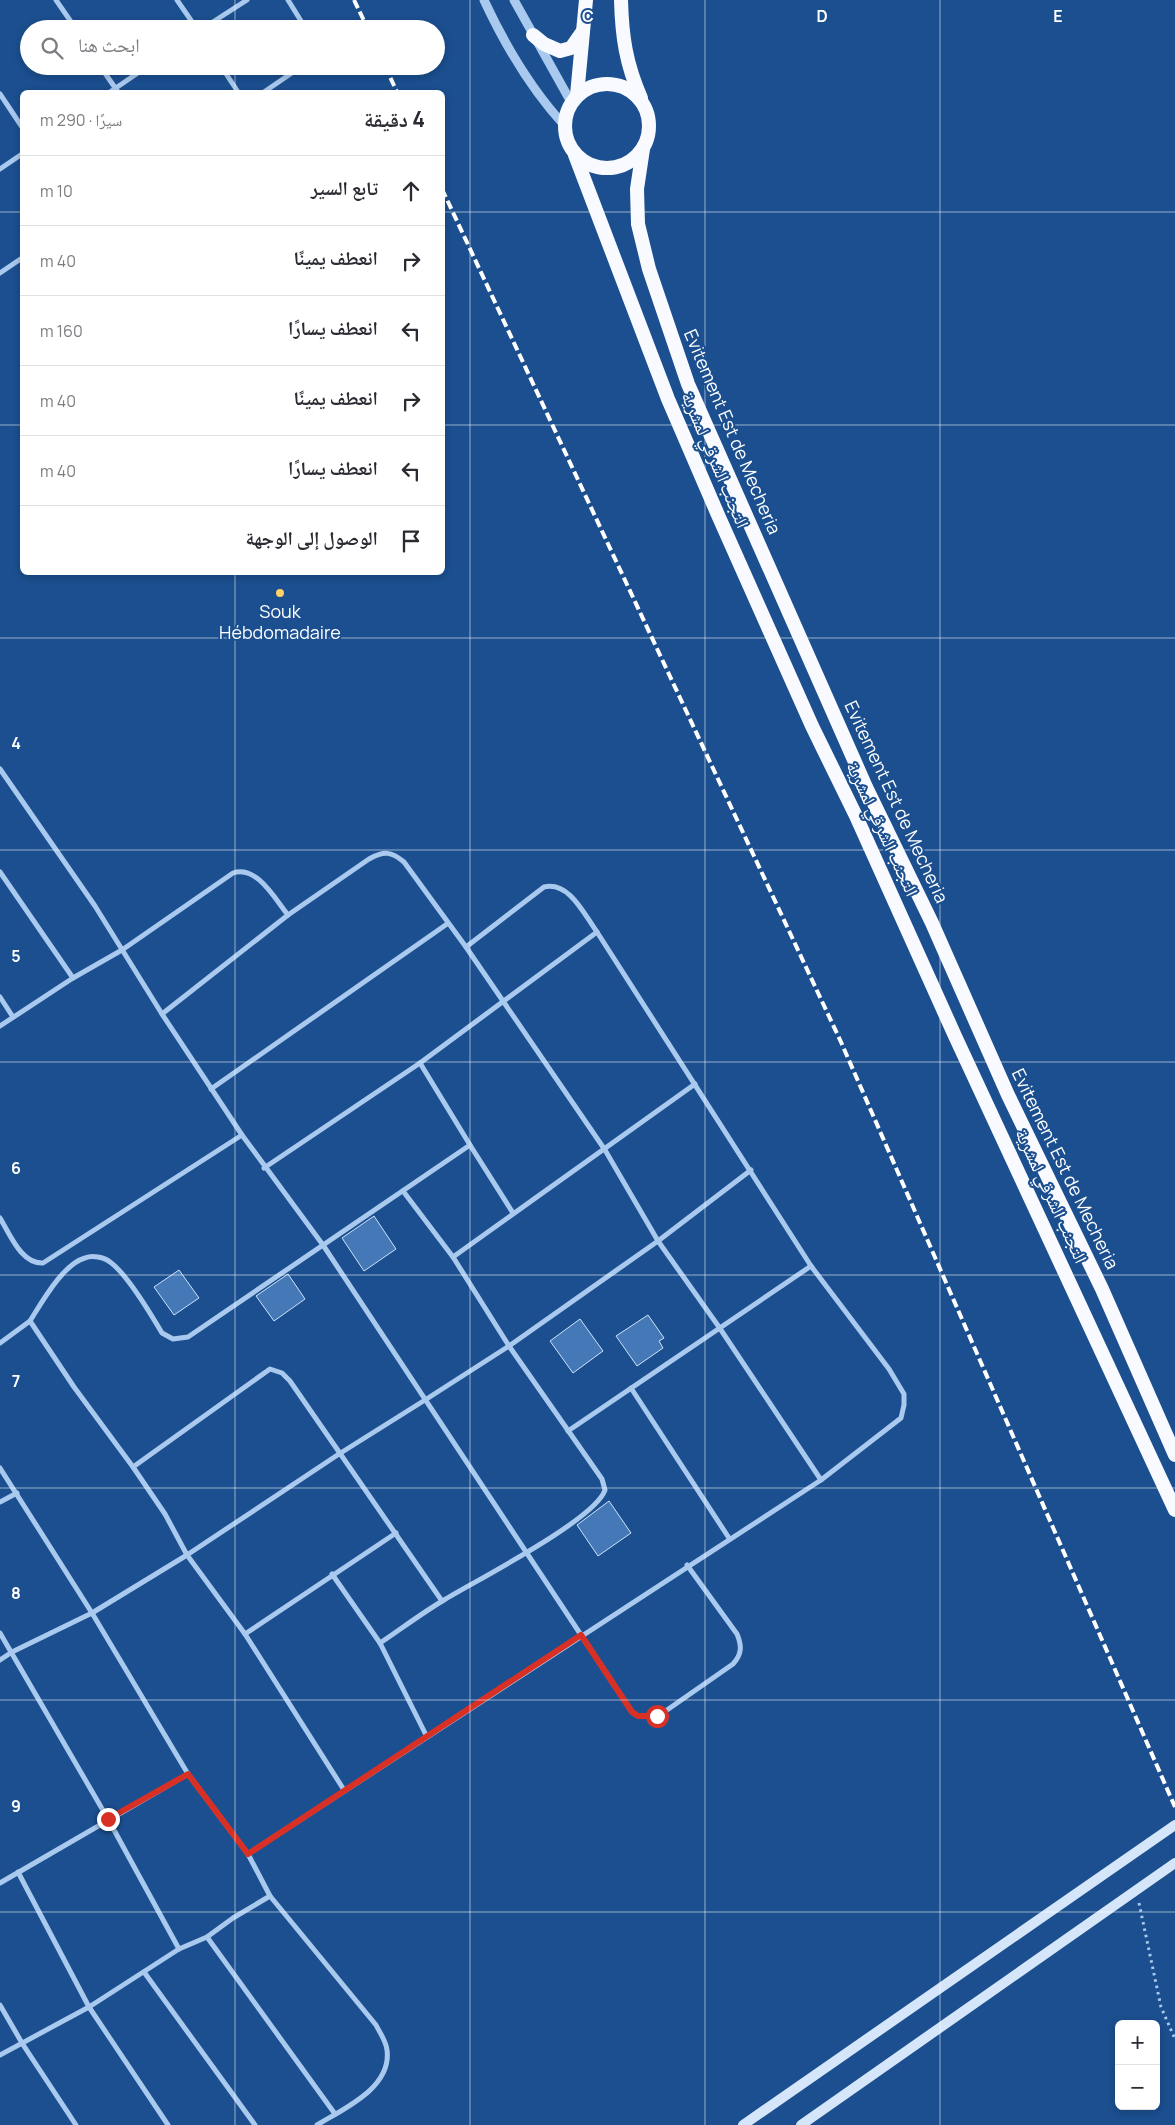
<!DOCTYPE html>
<html lang="ar">
<meta charset="utf-8">
<style>
body{margin:0;font-family:Manrope,"Noto Naskh Arabic",sans-serif;background:#f7f7f7;color:#2b2b33;direction:rtl}
.controls{position:absolute;right:15px;bottom:15px;display:grid;overflow:hidden;border-radius:8px;box-shadow:0 2px 8px #0003}
.controls button{width:45px;height:45px;display:grid;place-items:center;padding:0;border:0;border-bottom:1px solid #e1e1e2;background:#fff;color:#2b2b33;font:25px sans-serif}
.stop{position:absolute;width:15px;height:15px;margin:-11px;border:4px solid #d93025;border-radius:50%;background:#fff}
.stop.end{background:#d93025;border-color:#fff;box-shadow:0 1px 5px #0008}
.list{margin:0;padding:0;list-style:none}
h2{display:flex;justify-content:space-between;align-items:center;height:65px;margin:0;padding:0 20px;font-size:21px}
h2 small{font-size:16px;font-weight:400;color:#7c7c81}
.list li{display:grid;grid-template-columns:32px 1fr auto;gap:15px;align-items:center;box-sizing:border-box;height:70px;padding:0 20px;border-top:1px solid #e1e1e2}
.list b{display:block;font-size:19px;white-space:nowrap}
.list em{font-size:16px;font-style:normal;color:#7c7c81}
.icon{flex:none;width:28px;height:28px;fill:none;stroke:currentColor;stroke-width:2;stroke-linecap:round;stroke-linejoin:round}
.map{position:relative;flex:none;width:1175px;height:2125px;overflow:hidden;direction:ltr}
.search{position:absolute;background:#fff;box-shadow:0 2px 8px #0003;left:20px;top:20px;width:425px;height:55px;display:flex;align-items:center;gap:12px;box-sizing:border-box;padding:0 18px;border-radius:28px;color:#7c7c81;font-size:19px}
.panel{position:absolute;background:#fff;box-shadow:0 2px 8px #0003;left:20px;top:90px;width:425px;height:485px;border-radius:8px;direction:rtl}
.map>svg:first-child{display:block}
.building{fill:#4478b7;stroke:#cfe3fa}
.lines{fill:none;stroke-linecap:round;stroke-linejoin:round}
.path{stroke:#a9c9ee;stroke-width:3;stroke-dasharray:2.5 4;stroke-linecap:butt}
.minor{stroke:#a9c9ee;stroke-width:5}
.tertiary{stroke:#a9c9ee;stroke-width:9}
.secondary{stroke:#d6e6fa;stroke-width:10}
.trunk{stroke:#f8faff;stroke-width:14}
.rail{stroke:#fff;stroke-width:4;stroke-dasharray:9 4;stroke-linecap:butt}
.route{stroke:#d93025;stroke-width:6}
.grid{fill:none;stroke:#fff;stroke-width:1;stroke-opacity:0.55}
.poi-dot{fill:#ffd166;stroke:#1b4f8f;stroke-width:2}
.labels{text-anchor:middle;stroke-width:4;stroke-linejoin:round;paint-order:stroke}
.street-label{font-size:18px;fill:#fff;stroke:#1b4f8f}
.poi-label{font-size:18px;fill:#fff;stroke:#1b4f8f}
.grid-label{font-size:16px;text-anchor:middle;font-weight:bold;fill:#fff;stroke:#1b4f8f;stroke-width:4;stroke-linejoin:round;paint-order:stroke}
</style>
<div class="map">
<svg width="1175" height="2125" viewBox="0 0 1175 2125">
<rect width="100%" height="100%" fill="#1b4f8f"/>
<g class="building">
<path d="M374,1216l22,33 -32,22 -22,-33z"/>
<path d="M179,1270l20,28 -25,17 -20,-28z"/>
<path d="M288,1274l17,25 -31,22 -18,-25z"/>
<path d="M648,1315l16,23 -5,3 4,7 -26,18 -21,-30z"/>
<path d="M580,1319l23,32 -30,22 -23,-32z"/>
<path d="M609,1501l22,32 -33,23 -21,-31z"/>
</g>
<g class="lines">
<path class="path" d="M1139,1903l22,104 14,32"/>
<g class="minor">
<path d="M56,0l20,29"/>
<path d="M177,0l20,29"/>
<path d="M288,0l18,29"/>
<path d="M202,29l45,-29"/>
<path d="M100,66l18,26"/>
<path d="M221,66l17,26"/>
<path d="M110,92l38,-26"/>
<path d="M264,92l38,-26"/>
<path d="M0,94l22,33"/>
<path d="M0,169l22,-15"/>
<path d="M0,273l22,-15"/>
<path d="M0,769l95,137 67,108 80,121 81,110 309,467 6,4 19,1 76,-53c9,-10 9,-18 4,-30l-50,-69"/>
<path d="M0,872l73,106"/>
<path d="M0,997l13,20"/>
<path d="M162,1014l126,-99 81,-56c15,-8 22,-8 35,3l62,85 139,203 53,91 61,86 102,153"/>
<path d="M0,1026l73,-48 49,-28 111,-77c24,-8 42,26 55,42"/>
<path d="M211,1089l236,-165"/>
<path d="M470,1145l43,68"/>
<path d="M264,1168l156,-105 177,-131"/>
<path d="M0,1218c10,16 21,46 43,45l199,-128"/>
<path d="M453,1257l242,-173"/>
<path d="M30,1321c12,-19 33,-57 55,-63 7,-3 19,-1 25,4 16,11 42,54 52,71l11,6 15,-2 282,-192 -50,-82"/>
<path d="M0,1343l30,-22 44,66 59,80"/>
<path d="M631,1388l98,150"/>
<path d="M568,1431l243,-165"/>
<path d="M0,1468l92,145 96,161 60,80 22,42 -37,22 -26,19 -28,12 -90,58 -89,48"/>
<path d="M0,1502l17,-9"/>
<path d="M332,1574l48,69 46,92"/>
<path d="M0,1633l108,186 71,130"/>
<path d="M245,1634l151,-101"/>
<path d="M380,1643c21,-14 42,-30 64,-43 31,-19 151,-80 161,-110l-3,-11 -93,-133 -56,-89 -50,-66"/>
<path d="M0,1660l12,-8 80,-39 95,-58 152,-101 86,-54 84,-54 149,-105 93,-71"/>
<path d="M344,1790l-99,-156 -58,-79 -22,-41 -32,-47 137,-98 12,4 8,8 152,220"/>
<path d="M248,1854l573,-374 80,-62 3,-13v-11l-15,-25 -78,-103 -214,-334c-13,-18 -28,-51 -53,-45l-78,60"/>
<path d="M18,1872l71,135 79,118"/>
<path d="M0,1883l188,-109"/>
<path d="M270,1896l106,129c4,8 10,16 11,25 5,38 -44,59 -70,75"/>
<path d="M207,1937l128,177"/>
<path d="M144,1972l111,153"/>
<path d="M0,2005l22,38 54,82"/>
</g>
<g class="tertiary">
<path d="M484,0c21,45 46,88 80,125"/>
<path d="M514,0l57,102"/>
</g>
<g class="secondary">
<path d="M743,2125l432,-300"/>
<path d="M801,2125l374,-262"/>
</g>
<g class="trunk">
<path d="M621,0c1,37 5,64 20,98"/>
<path d="M533,35l11,9 16,7 11,-3 12,-17"/>
<circle cx="607" cy="126" r="42"/>
<path d="M577,95l9,-95"/>
<path d="M643,149l-6,40 1,35 11,45 39,115 178,403 66,136 76,172 94,194 73,166"/>
<path d="M575,155l93,244 50,116 94,211 44,90 99,220 220,474"/>
</g>
<g class="rail">
<path d="M354,0l14,29"/>
<path d="M385,66l12,26"/>
<path d="M442,189l399,853 334,765"/>
</g>
</g>
<g class="lines">
<path class="route" d="M108,1819l80,-45 60,80 333,-219 51,77 6,4h19"/>
</g>
<path class="grid" d="M235,0v29M470,0v2125M705,0v2125M940,0v2125M235,66v26M0,212h22M442,212h733M0,425h22M442,425h733M235,572v1553M0,638h1175M0,850h1175M0,1062h1175M0,1275h1175M0,1488h1175M0,1700h1175M0,1912h1175"/>
<circle class="poi-dot" cx="280" cy="593" r="5"/>
<g class="labels">
<g class="street-label">
<text transform="translate(732 432) rotate(67)" y="6">Evitement Est de Mecheria</text>
<text transform="translate(715 460) rotate(67)" y="6">التجنب الشرقي لمشرية</text>
<text transform="translate(896 802) rotate(65)" y="6">Evitement Est de Mecheria</text>
<text transform="translate(882 829) rotate(65)" y="6">التجنب الشرقي لمشرية</text>
<text transform="translate(1065 1169) rotate(64)" y="6">Evitement Est de Mecheria</text>
<text transform="translate(1051 1196) rotate(65)" y="6">التجنب الشرقي لمشرية</text>
</g>
<g class="poi-label">
<text x="280" y="618">Souk<tspan x="280" dy="21">Hébdomadaire</tspan></text>
</g>
</g>
<g class="grid-label">
<text x="588" y="22">C</text>
<text x="822" y="22">D</text>
<text x="1058" y="22">E</text>
<text x="16" y="749">4</text>
<text x="16" y="962">5</text>
<text x="16" y="1174">6</text>
<text x="16" y="1387">7</text>
<text x="16" y="1599">8</text>
<text x="16" y="1812">9</text>
</g>
</svg>
<div class="controls">
<button>+</button>
<button>−</button>
</div>
<div class="stop" style="left:657px;top:1716px"></div>
<div class="stop end" style="left:108px;top:1819px"></div>
<div class="search"><svg class="icon" aria-label="search" viewBox="0 0 24 24"><circle cx="10" cy="10" r="6"/><path d="M15 15l6 6"/></svg>ابحث هنا</div>
<section class="panel">
<h2>4 دقيقة<small>سيرًا · 290 m</small></h2>
<ul class="list">
<li><svg class="icon" aria-label="ahead" viewBox="0 0 24 24"><path d="M12 20V5M6 11l6-6 6 6"/></svg><div><b>تابع السير</b></div><em>10 m</em></li>
<li><svg class="icon" aria-label="right" viewBox="0 0 24 24"><path d="M7 20v-9h11M14 6l5 5-5 5"/></svg><div><b>انعطف يمينًا</b></div><em>40 m</em></li>
<li><svg class="icon" aria-label="left" viewBox="0 0 24 24"><path d="M17 20v-9H6M10 6l-5 5 5 5"/></svg><div><b>انعطف يسارًا</b></div><em>160 m</em></li>
<li><svg class="icon" aria-label="right" viewBox="0 0 24 24"><path d="M7 20v-9h11M14 6l5 5-5 5"/></svg><div><b>انعطف يمينًا</b></div><em>40 m</em></li>
<li><svg class="icon" aria-label="left" viewBox="0 0 24 24"><path d="M17 20v-9H6M10 6l-5 5 5 5"/></svg><div><b>انعطف يسارًا</b></div><em>40 m</em></li>
<li><svg class="icon" aria-label="arrive" viewBox="0 0 24 24"><path d="M6 21V4h12l-3 4 3 4H6"/></svg><div><b>الوصول إلى الوجهة</b></div></li>
</ul>
</section>
</div>
